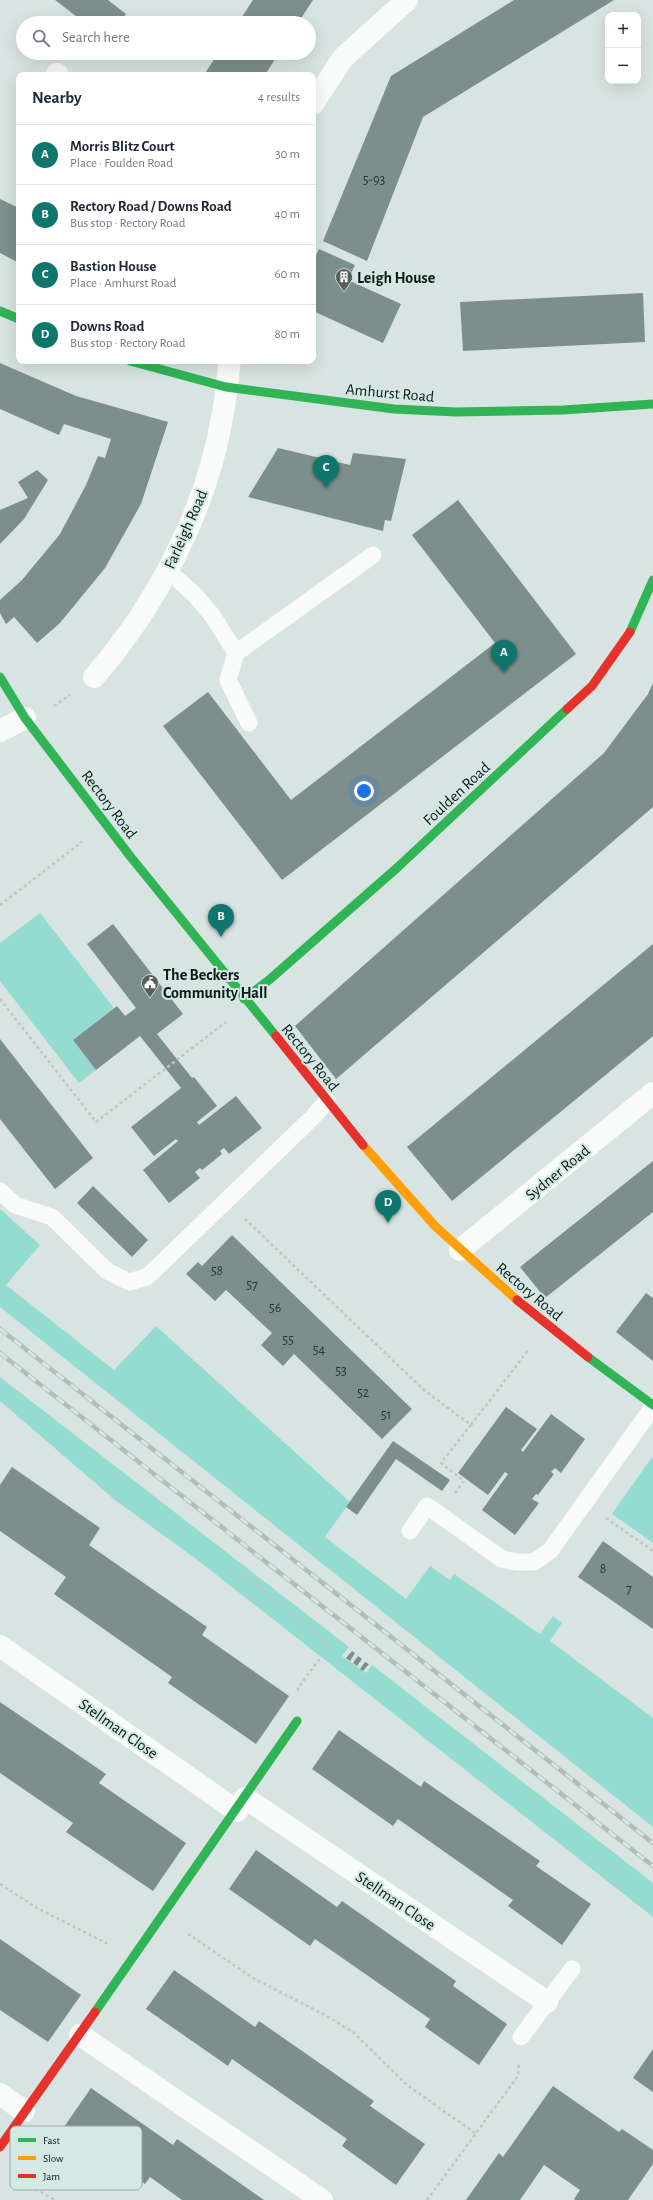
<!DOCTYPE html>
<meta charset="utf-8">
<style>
body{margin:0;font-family:"Alegreya Sans",sans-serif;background:#f6f6f7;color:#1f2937}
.controls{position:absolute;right:12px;top:12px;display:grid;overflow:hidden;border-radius:8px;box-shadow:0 4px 16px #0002}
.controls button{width:36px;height:36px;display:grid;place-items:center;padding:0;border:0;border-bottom:1px solid #e0e1e3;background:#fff;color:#1f2937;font:20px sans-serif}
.you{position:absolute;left:364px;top:791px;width:14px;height:14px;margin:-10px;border:3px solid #fff;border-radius:50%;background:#1a73e8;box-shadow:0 0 0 6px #1a73e833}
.badge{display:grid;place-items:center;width:26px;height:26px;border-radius:50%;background:#0f766e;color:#fff;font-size:13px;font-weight:700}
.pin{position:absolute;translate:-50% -33px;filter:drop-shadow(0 1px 2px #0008)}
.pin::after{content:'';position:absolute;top:21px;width:14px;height:12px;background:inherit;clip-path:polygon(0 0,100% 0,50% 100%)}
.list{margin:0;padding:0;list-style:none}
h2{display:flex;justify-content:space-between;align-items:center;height:52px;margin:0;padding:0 16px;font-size:17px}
h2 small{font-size:13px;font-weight:400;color:#747a83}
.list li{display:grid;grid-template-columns:26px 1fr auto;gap:12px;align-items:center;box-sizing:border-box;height:60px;padding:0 16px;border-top:1px solid #e0e1e3}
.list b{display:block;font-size:15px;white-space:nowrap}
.list p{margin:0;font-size:13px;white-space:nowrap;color:#747a83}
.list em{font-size:13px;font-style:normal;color:#747a83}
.icon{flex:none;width:22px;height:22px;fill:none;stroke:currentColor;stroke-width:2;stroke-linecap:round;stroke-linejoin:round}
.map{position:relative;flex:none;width:653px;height:2200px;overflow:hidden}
.search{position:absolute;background:#fff;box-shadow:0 4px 16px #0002;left:16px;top:16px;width:300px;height:44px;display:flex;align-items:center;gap:10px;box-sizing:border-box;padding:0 14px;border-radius:22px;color:#747a83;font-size:15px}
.panel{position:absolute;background:#fff;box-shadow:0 4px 16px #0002;left:16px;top:72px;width:300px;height:292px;border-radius:8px}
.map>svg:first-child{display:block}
.green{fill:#94dcd1}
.building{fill:#7d8f8c}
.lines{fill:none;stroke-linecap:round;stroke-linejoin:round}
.path{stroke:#c0c4c3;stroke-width:2.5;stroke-dasharray:3 3;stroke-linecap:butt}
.lane{stroke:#f9fbfa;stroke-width:17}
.street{stroke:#f9fbfa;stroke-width:22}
.fast{stroke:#30b455;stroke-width:9}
.slow{stroke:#ff9f0a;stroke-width:9}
.jam{stroke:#e5322d;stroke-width:9}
.rail-casing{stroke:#b6bab8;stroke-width:4.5}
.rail{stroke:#d3e9e4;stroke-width:3;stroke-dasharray:9;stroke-linecap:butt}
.labels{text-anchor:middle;stroke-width:4;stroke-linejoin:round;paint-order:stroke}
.number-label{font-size:14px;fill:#2b3634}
.poi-label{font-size:16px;font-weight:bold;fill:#101816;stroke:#d3e9e4;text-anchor:start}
.street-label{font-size:16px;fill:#101816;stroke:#d3e9e4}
.key{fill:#d3e9e4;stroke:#98aaa6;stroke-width:1}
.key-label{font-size:11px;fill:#101816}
</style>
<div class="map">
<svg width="653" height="2200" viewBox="0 0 653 2200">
<rect width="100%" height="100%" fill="#d8e4e1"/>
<g class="green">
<path d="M40,913l74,95 -41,32 23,30 -17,13 -79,-102v-38z"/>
<path d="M0,1209l40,36 -34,40 108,85 42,-44 194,176 -25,35 81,62 24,-33 20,14 4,-6 86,60 13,-18 9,7 -12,18 103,77v109l-653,-520z"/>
<path d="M0,1377l349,270 -7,9 24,17 6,-8 281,218v34l-453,-355 -85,-62 -115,-99z"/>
<path d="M652,1457l1,1v85l-41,-29z"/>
</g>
<g class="building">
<path d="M55,0h53l18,14 -7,9h-34z"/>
<path d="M253,0h60l-15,23h-60z"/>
<path d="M514,0h100l-191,117 -56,144 -44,-20 68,-165z"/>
<path d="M218,53h61l-14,22h-61z"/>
<path d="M0,199l19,9v55l-19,-10z"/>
<path d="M319,249l36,16 -7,15 53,24 -18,39 -70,-32v-49z"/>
<path d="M643,293l2,49 -182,9 -3,-49z"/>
<path d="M0,363l76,33 92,26 -27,82 -36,64 -45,55 -23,20 -23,-26 -8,7 -6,-11v-13l22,-20 38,-46 26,-49 12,-29 7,2 6,-19 -47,-15 -5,11 -59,-26z"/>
<path d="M278,448l72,17 3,-12 53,6 -15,62 -6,-1 -2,11 -135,-34z"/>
<path d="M37,470l11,10 -24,39 -24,25v-34l28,-12 -10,-16z"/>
<path d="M458,500l118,154 -294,226 -119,-154 45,-34 83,108 204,-157 -83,-108z"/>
<path d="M653,683v124l-317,272 -41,-53 309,-273 44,-59z"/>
<path d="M113,924l70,90 -26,20 35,44 2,-1 23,29 -20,16 2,3 37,-29 26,32 -33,26 -5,-6 -4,3 2,3 -11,9 -9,7 -2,-2 -5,4 5,6 -31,25 -26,-33 35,-29 -2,-2 -22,17 -23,-29 50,-39 -41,-52 -44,34 -23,-30 44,-34 8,10 11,-8 -49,-64z"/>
<path d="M653,944v92l-201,165 -45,-54z"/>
<path d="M0,1039l93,119 -38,31 -55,-70z"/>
<path d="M653,1161v51l-108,86 -25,-31z"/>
<path d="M93,1186l55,54 -16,17 -55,-54z"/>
<path d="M232,1235l180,174 -30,30 -88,-85 -11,12 -22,-21 11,-12 -46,-43 -11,11 -29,-27 12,-12 4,4z"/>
<path d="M646,1293l7,5v63l-37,-29z"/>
<path d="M506,1407l31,22 -16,21 2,2 28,-38 34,25 -24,34 -6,-5 -4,4 3,2 -16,21 -2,-1 -4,5 7,4 -24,32 -33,-25 26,-36 -3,-2 -17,23 -30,-22z"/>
<path d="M393,1441l57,39 -8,11 -46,-32 -39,56 -11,-8z"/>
<path d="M12,1467l88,61 -11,17 118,82 -5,8 87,61 -33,48 -88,-61 4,-6 -118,-83 12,-17 -66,-46v-46z"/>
<path d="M603,1541l50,36v52l-75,-52z"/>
<path d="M352,1651l3,2 -5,8 -4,-3z"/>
<path d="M358,1656l4,3 -5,7 -4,-3z"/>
<path d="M365,1662l4,2 -6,7 -3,-2z"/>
<path d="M0,1702l106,72 -7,9 87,60 -33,48 -87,-59 7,-9 -73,-50z"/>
<path d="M339,1730l82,57 3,-6 116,80 -4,5 55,38 -29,41 -54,-39 5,-6 -115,-81 -5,7 -81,-57z"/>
<path d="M256,1850l81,57 5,-6 114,80 -3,5 54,38 -28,41 -54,-38 5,-8 -115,-80 -5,7 -81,-57z"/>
<path d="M0,1939l81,56 -33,47 -48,-32z"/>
<path d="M174,1970l81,57 4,-6 115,80 -4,5 55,38 -29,41 -54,-39 5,-7 -115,-80 -4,7 -82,-57z"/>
<path d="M653,2049v43l-20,-14z"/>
<path d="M553,2086l66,46 3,-3 31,21v14l-25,36h-53l-1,-1 6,-9 -36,-25 -24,35h-54l33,-47 4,4z"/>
<path d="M91,2088l82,57 4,-6 87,61h-82l-32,-23 -5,7 -81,-57z"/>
</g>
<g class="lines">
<g class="path">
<path d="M54,706l16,-11"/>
<path d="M0,905l82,-63"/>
<path d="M0,999l96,123 130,-100"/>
<path d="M245,1219l180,172 46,34 -30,38 23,18 -9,12"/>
<path d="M471,1425l58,-76"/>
<path d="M606,1518l47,33"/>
<path d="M228,1572l24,9 78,64 -32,43v5"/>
<path d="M0,1884l37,24 71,36"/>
<path d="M188,1934l65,44 72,37 28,17 54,53 68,48"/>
<path d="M25,2183l30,17"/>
<path d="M427,2200l91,-124 1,-13"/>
</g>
<g class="lane">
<path d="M167,570l28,25 17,20 24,38"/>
<path d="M249,723l-21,-43 8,-27 137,-98"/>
<path d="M0,1191l15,14 37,12 55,54 22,11 18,-5 166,-160 14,-16"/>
<path d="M410,1531l17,-25 75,53 14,3h18l16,-11 103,-144"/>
<path d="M521,2037l51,-68"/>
</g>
<g class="street">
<path d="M57,74l1,1"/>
<path d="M313,104l30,-46 64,-58"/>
<path d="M94,677c62,-71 112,-166 128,-259 4,-19 5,-38 8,-57"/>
<path d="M0,731l25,-13"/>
<path d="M460,1250l193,-157"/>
<path d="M0,1646l237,165"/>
<path d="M245,1798l302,204"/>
<path d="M80,2035l242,165"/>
<path d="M0,2094l24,17"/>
</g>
<g class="fast">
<path d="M0,311l19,8"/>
<path d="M130,361l96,26 168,22 62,3 107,-2 90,-6"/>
<path d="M630,632l23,-52"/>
<path d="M0,677l25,41 105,138 146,180"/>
<path d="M244,999l25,-19 129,-113 169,-158"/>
<path d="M588,1357l65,48"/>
<path d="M95,2012l202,-291"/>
</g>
<path class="slow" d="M363,1145l72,81 82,74"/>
<g class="jam">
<path d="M567,709l25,-23 38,-54"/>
<path d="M276,1036l87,109"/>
<path d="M517,1300l71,57"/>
<path d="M0,2147l95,-135"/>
</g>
<defs>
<g id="rail">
<path d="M0,1329l653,514"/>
<path d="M0,1353l653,513"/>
</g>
</defs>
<use href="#rail" class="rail-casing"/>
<use href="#rail" class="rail"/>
</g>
<defs>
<symbol id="building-pin" viewBox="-11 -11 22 30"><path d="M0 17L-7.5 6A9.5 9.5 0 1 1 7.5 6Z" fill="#565f5d" stroke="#d3e9e4"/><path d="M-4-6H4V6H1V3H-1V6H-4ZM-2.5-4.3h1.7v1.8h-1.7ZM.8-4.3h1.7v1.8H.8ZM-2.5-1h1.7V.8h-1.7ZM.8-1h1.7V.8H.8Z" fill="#fff"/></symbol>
<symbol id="civic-pin" viewBox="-11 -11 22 30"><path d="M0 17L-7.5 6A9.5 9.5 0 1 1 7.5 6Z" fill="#565f5d" stroke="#d3e9e4"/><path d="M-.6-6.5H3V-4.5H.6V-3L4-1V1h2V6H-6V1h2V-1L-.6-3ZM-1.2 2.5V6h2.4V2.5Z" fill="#fff"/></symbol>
</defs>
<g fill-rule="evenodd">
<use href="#building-pin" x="334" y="267" width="20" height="27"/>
<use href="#civic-pin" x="140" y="973" width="20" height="27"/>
</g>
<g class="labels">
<g class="number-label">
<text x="374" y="184">5-93</text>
<text x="217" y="1275">58</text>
<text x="252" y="1289">57</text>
<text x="275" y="1312">56</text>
<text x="288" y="1344">55</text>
<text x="319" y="1354">54</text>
<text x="341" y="1375">53</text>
<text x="363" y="1397">52</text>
<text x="386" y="1419">51</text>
<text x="603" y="1573">8</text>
<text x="629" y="1593">7</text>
</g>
<g class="poi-label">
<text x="357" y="283">Leigh House</text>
<text x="163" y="980">The Beckers<tspan x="163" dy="18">Community Hall</tspan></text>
</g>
<g class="street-label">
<text transform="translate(390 392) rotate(5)" y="6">Amhurst Road</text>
<text transform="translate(185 529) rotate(-66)" y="6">Farleigh Road</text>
<text transform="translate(456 793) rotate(-43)" y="6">Foulden Road</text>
<text transform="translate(110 804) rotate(53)" y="6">Rectory Road</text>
<text transform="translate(311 1057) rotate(51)" y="6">Rectory Road</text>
<text transform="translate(557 1172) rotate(-39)" y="6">Sydner Road</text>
<text transform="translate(530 1291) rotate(40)" y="6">Rectory Road</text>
<text transform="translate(119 1728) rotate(35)" y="6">Stellman Close</text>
<text transform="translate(396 1900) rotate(34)" y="6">Stellman Close</text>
</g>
</g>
<rect x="10" y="2126" width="132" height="64" rx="6" class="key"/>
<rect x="18" y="2138" width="18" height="4" fill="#30b455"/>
<rect x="18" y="2156" width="18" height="4" fill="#ff9f0a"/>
<rect x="18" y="2174" width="18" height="4" fill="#e5322d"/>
<g class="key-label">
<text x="43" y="2144">Fast</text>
<text x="43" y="2162">Slow</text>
<text x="43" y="2180">Jam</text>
</g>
</svg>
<div class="controls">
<button>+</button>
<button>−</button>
</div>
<div class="you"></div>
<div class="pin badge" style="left:504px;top:673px">A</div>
<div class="pin badge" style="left:221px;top:937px">B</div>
<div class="pin badge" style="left:326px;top:488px">C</div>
<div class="pin badge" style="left:388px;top:1223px">D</div>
<div class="search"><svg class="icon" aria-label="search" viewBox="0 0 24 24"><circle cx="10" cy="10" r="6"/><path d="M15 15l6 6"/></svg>Search here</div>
<section class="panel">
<h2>Nearby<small>4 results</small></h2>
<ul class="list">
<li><span class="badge">A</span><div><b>Morris Blitz Court</b><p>Place · Foulden Road</p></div><em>30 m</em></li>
<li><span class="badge">B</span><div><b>Rectory Road / Downs Road</b><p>Bus stop · Rectory Road</p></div><em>40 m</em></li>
<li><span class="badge">C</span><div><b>Bastion House</b><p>Place · Amhurst Road</p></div><em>60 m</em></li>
<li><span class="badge">D</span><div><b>Downs Road</b><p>Bus stop · Rectory Road</p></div><em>80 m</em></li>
</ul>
</section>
</div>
